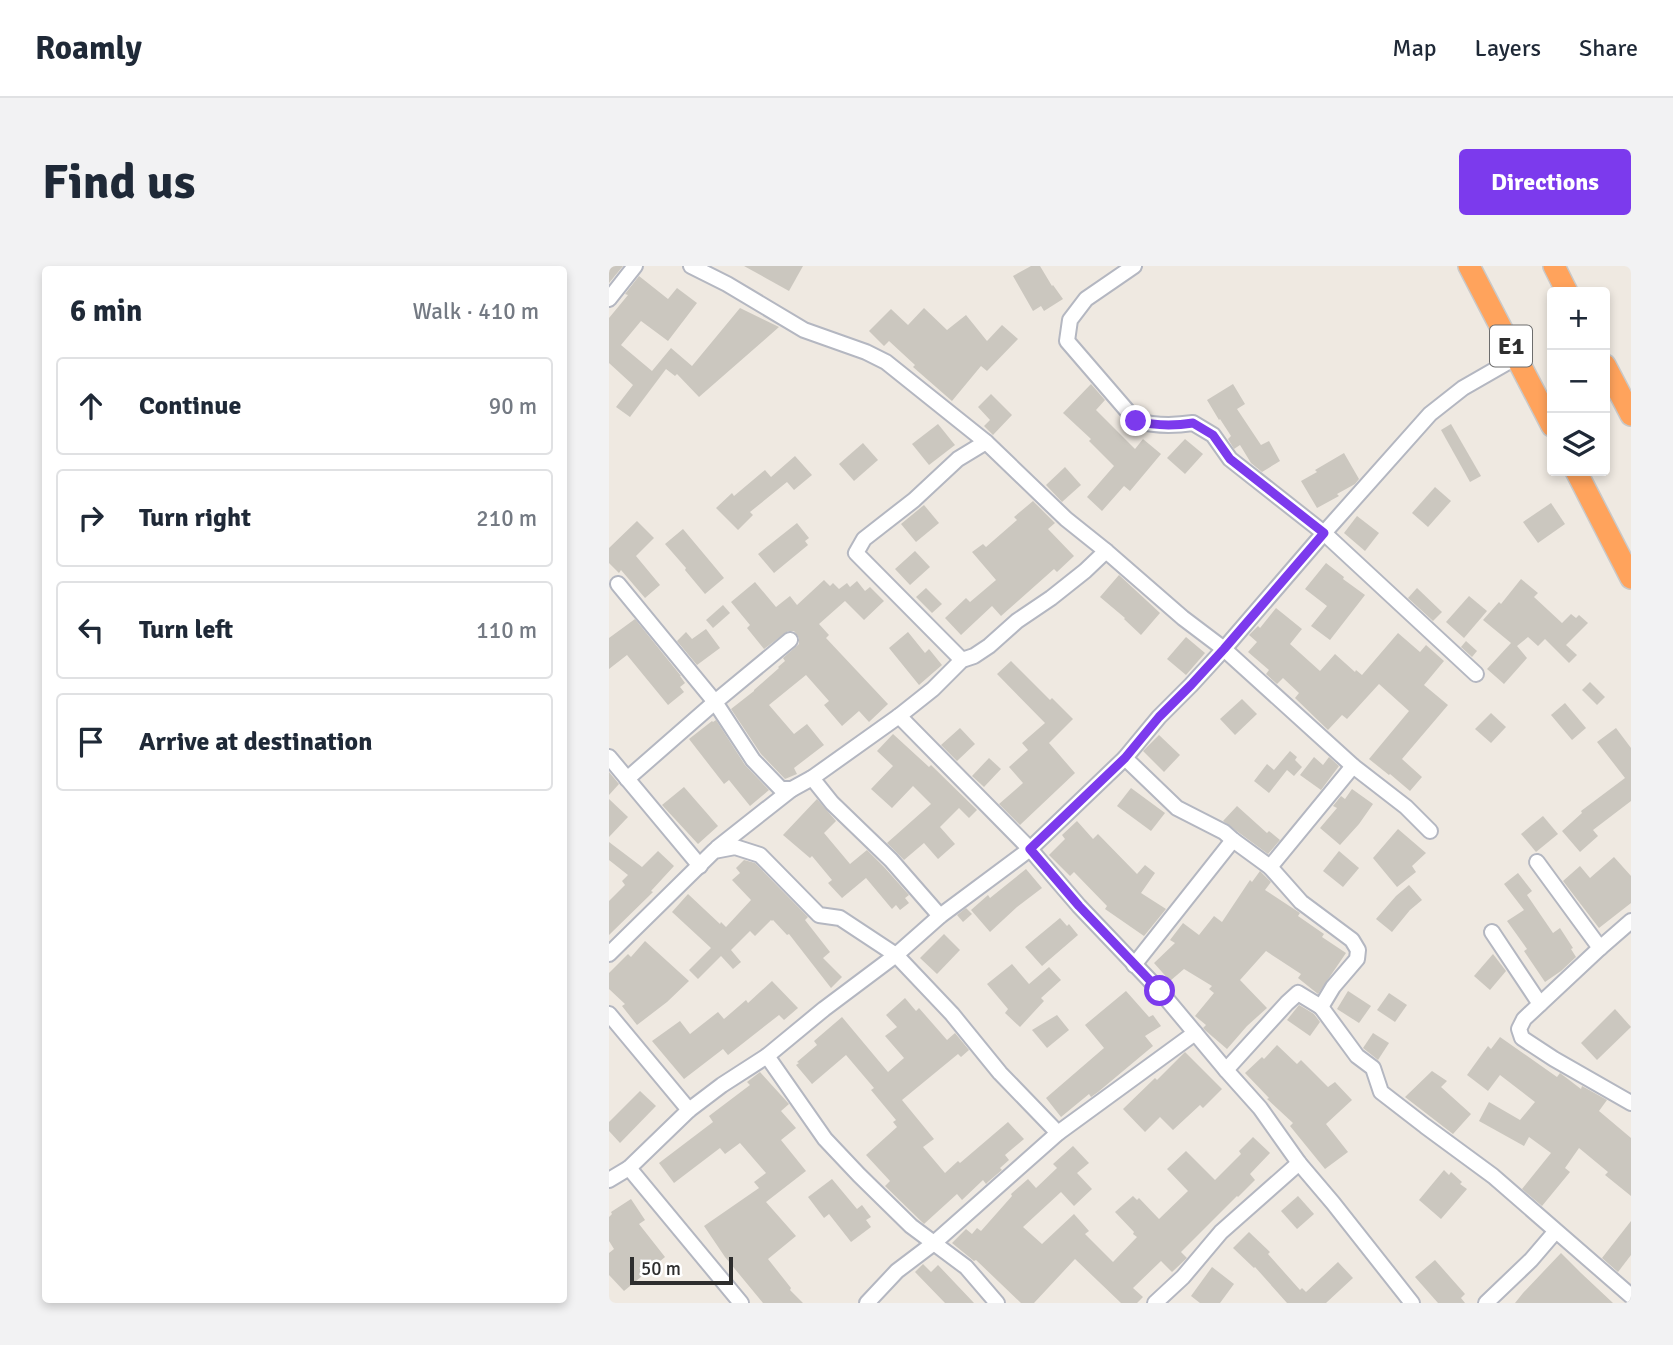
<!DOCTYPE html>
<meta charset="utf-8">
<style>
body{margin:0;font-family:Signika,sans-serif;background:#f2f2f3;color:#1f2937}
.controls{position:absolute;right:21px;top:21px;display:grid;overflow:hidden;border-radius:7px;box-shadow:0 4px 10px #0003}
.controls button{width:63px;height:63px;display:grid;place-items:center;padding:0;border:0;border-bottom:2px solid #e0e1e3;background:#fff;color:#1f2937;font:35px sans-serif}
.scale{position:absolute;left:21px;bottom:18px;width:103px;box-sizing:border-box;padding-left:7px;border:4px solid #2e2e2e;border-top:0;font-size:19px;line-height:24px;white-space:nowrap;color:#2e2e2e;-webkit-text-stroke:5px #fff;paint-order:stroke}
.stop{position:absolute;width:21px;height:21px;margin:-16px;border:5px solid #7c3aed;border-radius:50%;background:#fff}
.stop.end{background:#7c3aed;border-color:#fff;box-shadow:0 2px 7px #0008}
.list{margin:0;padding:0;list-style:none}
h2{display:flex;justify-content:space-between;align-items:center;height:91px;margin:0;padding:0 28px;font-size:30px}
h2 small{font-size:23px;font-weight:400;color:#747a83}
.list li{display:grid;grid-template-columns:46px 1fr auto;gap:21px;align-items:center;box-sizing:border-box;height:98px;margin:0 14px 14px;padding:0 14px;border:2px solid #e0e1e3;border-radius:7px}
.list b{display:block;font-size:26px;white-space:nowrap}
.list em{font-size:23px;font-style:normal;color:#747a83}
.icon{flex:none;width:38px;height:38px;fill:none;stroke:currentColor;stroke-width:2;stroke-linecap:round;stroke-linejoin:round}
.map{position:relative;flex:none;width:1022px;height:1037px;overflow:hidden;border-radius:7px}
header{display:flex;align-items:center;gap:42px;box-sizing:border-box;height:98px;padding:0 35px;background:#fff;border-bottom:2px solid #e0e1e3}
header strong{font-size:33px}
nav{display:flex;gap:38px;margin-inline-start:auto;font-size:24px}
.intro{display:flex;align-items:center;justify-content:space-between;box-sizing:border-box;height:168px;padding:0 42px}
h1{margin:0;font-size:49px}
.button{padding:18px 32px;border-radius:7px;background:#7c3aed;color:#fff;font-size:24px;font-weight:700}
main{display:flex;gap:42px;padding:0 42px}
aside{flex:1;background:#fff;border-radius:7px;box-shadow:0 4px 10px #0003}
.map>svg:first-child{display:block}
.building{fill:#cbc7bf}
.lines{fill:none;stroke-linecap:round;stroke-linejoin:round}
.minor-casing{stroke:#b4b7c1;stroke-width:18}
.highway-casing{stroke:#c9c9c9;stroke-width:24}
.minor{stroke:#fff;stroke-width:14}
.highway{stroke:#ffa35c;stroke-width:21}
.route{stroke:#7c3aed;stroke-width:9}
.labels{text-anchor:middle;stroke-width:6;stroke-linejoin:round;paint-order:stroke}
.shield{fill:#fff;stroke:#6d6d6d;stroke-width:2}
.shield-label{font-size:24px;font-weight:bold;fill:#2e2e2e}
</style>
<header>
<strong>Roamly</strong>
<nav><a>Map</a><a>Layers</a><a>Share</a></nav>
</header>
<div class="intro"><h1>Find us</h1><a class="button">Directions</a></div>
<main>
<aside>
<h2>6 min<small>Walk · 410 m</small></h2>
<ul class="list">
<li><svg class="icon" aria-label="ahead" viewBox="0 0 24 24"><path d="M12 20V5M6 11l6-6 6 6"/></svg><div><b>Continue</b></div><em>90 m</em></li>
<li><svg class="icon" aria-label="right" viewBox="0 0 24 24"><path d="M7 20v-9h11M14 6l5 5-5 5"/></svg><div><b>Turn right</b></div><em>210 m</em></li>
<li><svg class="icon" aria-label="left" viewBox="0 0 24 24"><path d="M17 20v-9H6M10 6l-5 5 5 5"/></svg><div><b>Turn left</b></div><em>110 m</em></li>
<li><svg class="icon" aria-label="arrive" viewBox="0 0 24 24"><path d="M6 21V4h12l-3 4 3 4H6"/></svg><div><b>Arrive at destination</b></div></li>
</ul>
</aside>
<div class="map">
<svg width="1022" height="1037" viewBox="0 0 1022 1037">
<rect width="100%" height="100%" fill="#efe9e1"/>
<g class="building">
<path d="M0,0h14l-14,17z"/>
<path d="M135,0h59l-14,25z"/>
<path d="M422,0h9l12,20 1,-1 10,14 -19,12 -3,-5 -8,5 -20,-35z"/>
<path d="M30,10l29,23 9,-11 20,15 -29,38 -27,-20 -20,24 31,26 19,-23 21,18 48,-58 39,19 -80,70 -22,-23 -2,2 -9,-7 -36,48 -14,-10 17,-22 -24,-22v-45l19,-23 -3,-1z"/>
<path d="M315,42l23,22 19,-15 21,26 15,-16 16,14 -31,32 -6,-5 -29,35 -39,-34 2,-2 -26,-24 -5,5 -15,-15 22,-22 17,16z"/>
<path d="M482,118l14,16 -9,10 39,39 8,-10 18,15 -31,37 -6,-5 -22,25 -15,-14 27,-31 -25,-25 2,-2 -28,-26z"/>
<path d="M624,118l12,20 -8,5 24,36 8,-4 11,20 -18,11 -11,-9 -11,-18 -6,4 -6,-10 3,-3 -11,-17 -1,1 -12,-20z"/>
<path d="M382,128l21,21 -19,20 -9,-9 6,-6 -12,-13z"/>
<path d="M329,158l17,21 -26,20 -17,-21z"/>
<path d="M842,158l30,52 -11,6 -29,-52z"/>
<path d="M576,173l18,15 -18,20 -18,-16z"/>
<path d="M254,177l15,17 -24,21 -15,-17z"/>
<path d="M735,187l15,26 -4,5 -18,10 2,2 -22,12 -16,-27 16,-9 -2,-2z"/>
<path d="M186,190l17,19 -18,15 -7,-8 -37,30 3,3 -15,15 -22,-22 16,-15 2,3 31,-26 6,7z"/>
<path d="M456,201l16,18 -19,17 -16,-17z"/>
<path d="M826,221l16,14 -23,26 -16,-14z"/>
<path d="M424,235l22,22 -7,6 26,27 -17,16 -3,-3 -53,47 -9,-10 -31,29 -16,-17 21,-20 4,4 26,-22 -24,-28 11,-8 3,3 31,-27 -3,-3z"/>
<path d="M942,237l14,21 -27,19 -15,-21z"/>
<path d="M315,239l15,18 -23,19 -15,-18z"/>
<path d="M748,250l22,17 -14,18 -21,-18z"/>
<path d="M28,255l17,17 -18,18 24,29 -15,13 -24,-28 -2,3 -10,-10v-15z"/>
<path d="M188,257l12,15 -4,3 3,4 -34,28 -16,-19z"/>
<path d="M74,263l41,49 -19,16 -20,-24 1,-2 -21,-24z"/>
<path d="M306,285l15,16 -20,18 -15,-16z"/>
<path d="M717,297l18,14 -1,2 22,16 -35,45 -19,-14 16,-20 -22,-17z"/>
<path d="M510,309l41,38 -19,22 -17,-16 1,-1 -25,-21z"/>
<path d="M912,313l17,14 -4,4 28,26 9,-9 5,4 3,-3 9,8 -22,22 11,10 -8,8 -24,-24 -7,7 -10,-9 -11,9 10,12 -23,26 -17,-15 24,-26 -28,-23 16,-18 2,2z"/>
<path d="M215,314l6,6 3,-3 6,6 8,-6 3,4 7,-6 8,10 5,-4 14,14 -20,19 -19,-19 -26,23 10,11 -3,3 62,66 -19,18 -10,-11 -17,15 -18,-21 5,-4 -23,-26 -37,30 25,29 13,-10 17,21 -30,23 3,6 -12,5 -24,-25 -30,-45 23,-18v-1l25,-22 -1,-1 7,-6 -2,-3 16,-14v-6l-5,-7h-6l-24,18 -17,-21 3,-3 -19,-23 24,-20 21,25 14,-11 7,9z"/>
<path d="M317,322l16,16 -10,9 -16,-16z"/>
<path d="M808,322l25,24 -9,9 -25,-23z"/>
<path d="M860,330l18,15 -23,27 -18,-16z"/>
<path d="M114,339l7,8 -17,15 -7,-8z"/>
<path d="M667,342l26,21 -12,15 30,27 15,-17 20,18 1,-2 6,5 36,-42 22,19 6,-7 18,16 -20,24 24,20 -46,54 20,18 -12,14 -20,-17 -1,1 -20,-16 40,-48 -30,-27 -32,35 -5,-4 -14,15 -33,-32 4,-5 -16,-15 -6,6 -11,-10 3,-4 -21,-18 9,-10 -8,-7 9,-9 2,2z"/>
<path d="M26,353l46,57h-1l5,7 -5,4 4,5 -16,13 -41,-50 -18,14v-31z"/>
<path d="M97,363l14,19 -23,17 -20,-24 9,-9 6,7z"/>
<path d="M299,366l17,21 4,-4 13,16 -23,20 -30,-37z"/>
<path d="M577,371l19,16 -19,22 -19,-16z"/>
<path d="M857,375l11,10 -5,6 -11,-10z"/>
<path d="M402,395l39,39 2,-2 21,21 -24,24 26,30 -55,52 -21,-21 24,-21 -14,-16 19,-17 -6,-7 23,-20 -48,-49z"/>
<path d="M981,416l15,15 -8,8 -15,-15z"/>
<path d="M633,433l15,15 -22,21 -15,-16z"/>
<path d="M956,437l21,25 -14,12 -21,-25z"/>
<path d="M882,447l15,14 -15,16 -16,-14z"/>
<path d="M107,454l29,45 24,25 -19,16 -21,-26 -5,4 -35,-45 23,-18 1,1z"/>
<path d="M351,462l15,16 -18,17 -16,-16z"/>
<path d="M1007,462l15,20v53l-38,29 5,6 -18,16 -18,-21 20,-18 -1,-2 44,-33 -28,-36z"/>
<path d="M284,468l36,33 2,-2 46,45 -8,8 -10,-10 -19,19 15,17 -17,15 -14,-16 -20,17 -17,-17 44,-39 -18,-18 -21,22 -21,-19 22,-23 -16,-15z"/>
<path d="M550,469l21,20 -16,17 -21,-21z"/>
<path d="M681,485l7,6 -2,3 7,7 -8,9 -7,-6 -18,23 -15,-12 13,-17 7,6z"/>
<path d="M705,491l9,8 6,-8 10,9 -18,24 -21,-15z"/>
<path d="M380,492l12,11 -17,18 -12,-11z"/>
<path d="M0,506l10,12 -10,11z"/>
<path d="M75,521l34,39 -20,18 -36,-39z"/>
<path d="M522,522l34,25 -14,18 -34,-25z"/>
<path d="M743,523l21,15 -14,20 -19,21 -20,-17 17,-20 -4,-2 8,-10 4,3z"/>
<path d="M0,533l19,18 -19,20z"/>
<path d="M208,533l19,22 -12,12 26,31 17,-14 17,17 25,28 -4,3 4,5 -9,7 -4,-5 -4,4 -26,-31 -24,20 -14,-15 4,-3 -20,-24 -2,2 -27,-23z"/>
<path d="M628,540l30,27 2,-2 11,9 -12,14 -45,-33z"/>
<path d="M934,550l15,18 -22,18 -15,-18z"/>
<path d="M468,555l16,18 5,-5 39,40 8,-9 10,8 -14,20 25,16 -22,27 -39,-27 2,-3 -33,-34 -4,4 -21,-21 16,-16 -3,-4z"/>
<path d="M789,563l28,24 -14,13 4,6 -19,15 -24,-29z"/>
<path d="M0,576l33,25 16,-16 16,15 -23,25 2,1 -44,43v-34l16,-16 -3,-4 6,-6 -19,-15z"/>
<path d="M730,585l20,17 -16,19 -20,-16z"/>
<path d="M1005,591l17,19v27l-32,25 -36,-47 17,-15 10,12z"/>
<path d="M135,594l11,3 53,54 -3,3 25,32 -7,6 19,19 -11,11 -42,-54 -2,1 -14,-15 -1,1 -1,-1 -16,16 -5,-5 -19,19 10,12 -8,7 -12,-13 -23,23 -9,-9 22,-22 -39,-36 16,-18 32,30 1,-2 5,5 25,-27 -19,-20 8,-7 -4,-5z"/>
<path d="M417,603l16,19 -25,19 -27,25 -19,-22 17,-15 2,3z"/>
<path d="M651,605l11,11 -6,8 35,23 -2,3 26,18 -2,3 24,16 -28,41 -20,-16 3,-4 -35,-23 -26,29 27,28 -20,18 -20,23 -21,-18 -3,-3 3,-3 -11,-9 19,-23 -5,-4 3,-3 -28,-17 -14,12 -16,-18 21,-20 -5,-3 13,-17 16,12 15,-19 8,6 28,-42 2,2z"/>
<path d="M909,607l14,18 -5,4 26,38 7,-5 13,20 -2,1 5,8 -15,14 -16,11 -21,-31 3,-2 -20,-28 17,-11 -20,-26z"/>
<path d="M800,619l13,15 -12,10 -18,22 -16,-13 20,-23z"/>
<path d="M357,642l6,6 -9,8 -6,-7z"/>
<path d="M451,652l7,8 2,-2 9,11 -36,31 -17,-19z"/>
<path d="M335,668l16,16 -23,24 -17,-16z"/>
<path d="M36,675l44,40 -22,21 -30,23 -15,-19 3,-2 -16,-15v-16l19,-19 3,3z"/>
<path d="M884,688l13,17 -16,19 -16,-14z"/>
<path d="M403,698l17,20 20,-17 12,13 -20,18 3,3 -24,26 -15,-14 3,-4 -21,-25z"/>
<path d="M163,715l26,27 -14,12 -5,-5 -51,40 -5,-6 -39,30 -32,-38 28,-20 10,13 28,-22 6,7 22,-19 2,3z"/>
<path d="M517,725l23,26 4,-2 8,11 -16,10 8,10 -55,46 -7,5 -2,-3 -28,23 -15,-19 58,-50 -19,-23z"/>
<path d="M739,725l23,15 -12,17 -22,-14z"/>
<path d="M780,727l18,12 -12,17 -18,-12z"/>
<path d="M296,732l11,13 3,-3 28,32 8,-7 14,17 -8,7 -3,-3 -56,46 32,39 -11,8 22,26 13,-12 2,2 48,-41 16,17 -19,16 4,5 -9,8 2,2 -13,11 -3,3 -3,-4 -21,20 -5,-6 -33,30 -39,-38 5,-5 -24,-26 31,-28 -4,-5 3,-2 -25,-30 3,-2 -28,-33 -34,29 -16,-19 3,-2 -2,-1 20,-17 -3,-4 28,-24 46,55 16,-14 -19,-22 12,-9 -11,-12z"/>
<path d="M690,739l15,9 6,8 -10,14 -23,-16z"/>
<path d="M1006,743l16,18 -34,33 -16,-17z"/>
<path d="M448,749l12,15 -22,18 -15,-18z"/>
<path d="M764,767l16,10 -11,17 -15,-12z"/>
<path d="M891,771l57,40 3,-4 21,16 1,-3 25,14 -8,11 32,27v58l-26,-21 3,-3 -29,-24 -14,20 5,4 -28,34 -20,-17 29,-36 -22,-16 -5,9 -45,-25 10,-19 31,18 15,-18 -35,-27 -12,16 -21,-16 21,-29 3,3z"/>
<path d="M668,779l20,19 4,-4 27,27 7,-5 17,18 -26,24 22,28 -23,17 -35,-43 3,-3 -26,-24 2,-1 -24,-25 17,-16 2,2z"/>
<path d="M576,786l37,37 -19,19 -3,-3 -27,25 -13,-13 -15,15 -22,-23 32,-31 2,2z"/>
<path d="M823,805l15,10 -6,6 30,27 -18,20 -48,-37z"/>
<path d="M151,806l29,32 -8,7 15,17 -15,12 25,31 -40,31 30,34 -28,23 23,29 -1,2 13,13h-40l-38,-46 -21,-31 55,-38 -5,-6 12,-9 -26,-30 -15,11 -5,-6 -46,35 -15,-20 54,-41 -4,-6 41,-31 -3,-3z"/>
<path d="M31,825l16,15 -36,37 -11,-12v-9z"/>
<path d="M644,871l17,16 -20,21 5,6 -17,17 -1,-1 -56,56 6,6 -15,14 -11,-11 -28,27 10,9 -6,6h-16l-46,-44 -41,44h-13l-45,-43 -2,1 -22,-18 14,-14 6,5 5,-6 4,3 31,-35 -1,-2 17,-15 8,9 21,-20 -4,-4 20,-18 16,17 -12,10 15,16 -18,17 -13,-14 -38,35 19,17 32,-30 15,17 -4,3 28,28 24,-25 -4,-3 1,-2 -19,-20 18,-16 4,4 2,-2 20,21 29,-28 -21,-22 19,-18 29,29 26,-26 -2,-3z"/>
<path d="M835,904l5,5 2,-3 11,10 -2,2 7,5 -26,30 -22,-19z"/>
<path d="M223,913l25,30 5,-4 9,12 -5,3 5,7 -20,15 -22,-28 -5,4 -16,-21z"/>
<path d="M689,930l16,18 -17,15 -16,-18z"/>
<path d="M22,933l14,21 -6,4 26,33 -41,34 -15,-16v-22l5,-4 -5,-8v-24l3,-3 -1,-2z"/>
<path d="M1022,955v34l-13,17 -16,-14z"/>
<path d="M640,966l21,20 -2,2 32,36 2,-2 4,4 32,-30 15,16 -27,25h-39l-32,-36 -1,1 -21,-20z"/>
<path d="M952,987l20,20 32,30h-98l8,-10z"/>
<path d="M826,994l30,34 -4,4 4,5h-27l-23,-26z"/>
<path d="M314,998l8,8 7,-7 36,38h-29l-30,-31z"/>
<path d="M603,1001l22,17 -14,19h-20l-9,-7z"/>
</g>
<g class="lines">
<defs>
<g id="minor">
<path d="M82,0l36,18 77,46 62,22 20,10 100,80 80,77 40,32 77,67 41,31 129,117 53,41 24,24"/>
<path d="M525,0l-48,33 -16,21 -3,21 69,80c20,5 37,5 57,2l20,12 17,24 94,74 152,141"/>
<path d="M0,33l26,-33"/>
<path d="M9,318l97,118 38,58 28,29h11l20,-11 87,-62 34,-27 29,-29 12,-4 15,-10 28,-25 34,-23 34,-27 21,-20"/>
<path d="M353,394l-106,-107 8,-14 50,-39 44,-41 28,-17"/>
<path d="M290,450l131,133 49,57 81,85 66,79 34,38 39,55 34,40 79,100"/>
<path d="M0,491l91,109"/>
<path d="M516,492l52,50 47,24 9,8 37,27 31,35 51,38 6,10 -1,9 -24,28 -12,20 -23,-14 -11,10 -61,67"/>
<path d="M203,512l20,25 59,57 49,56"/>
<path d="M18,513l88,-77 75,-62"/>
<path d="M108,582l75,-59"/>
<path d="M928,596l63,86"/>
<path d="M661,601l83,-101"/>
<path d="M1022,655l-31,27 -76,71 -5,10 3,9 32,21 77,44"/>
<path d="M883,666l48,72"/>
<path d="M0,688l105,-103 21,-4 25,8 59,60 21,3 56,37 56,59 48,59 58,60"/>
<path d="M525,699l99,-125"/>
<path d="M712,741l36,49 16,12 8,24 44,34 68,50 138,120"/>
<path d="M0,748l80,96"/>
<path d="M158,790l58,83 34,36 52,51 55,41 31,36"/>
<path d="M20,902l112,135"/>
<path d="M0,914l20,-12 60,-58 33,-25 45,-29 57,-47 72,-54 44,-39 90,-67 95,-91 34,-41 32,-32 33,-36 100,-116 106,-119 33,-26 54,-31"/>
<path d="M258,1037l30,-32 37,-28 124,-110 137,-100"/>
<path d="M546,1037l28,-26 38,-45 78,-69"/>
<path d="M877,1037l45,-43 24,-28"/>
</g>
<g id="highway">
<path d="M860,0l83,160"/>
<path d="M945,0l13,26"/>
<path d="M996,99l26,50"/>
<path d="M967,205l55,107"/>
</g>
</defs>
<use href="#minor" class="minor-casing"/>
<use href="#highway" class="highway-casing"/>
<use href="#minor" class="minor"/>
<use href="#highway" class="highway"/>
</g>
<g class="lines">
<path class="route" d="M527,155c20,5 37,5 57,2l20,12 17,24 94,74 -100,116 -33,36 -32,32 -34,41 -95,91 49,57 81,85"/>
</g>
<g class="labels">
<rect class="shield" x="881" y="59.5" width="42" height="41" rx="5"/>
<g class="shield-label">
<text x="902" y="88">E1</text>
</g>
</g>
</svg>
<div class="controls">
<button>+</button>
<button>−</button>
<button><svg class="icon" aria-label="layers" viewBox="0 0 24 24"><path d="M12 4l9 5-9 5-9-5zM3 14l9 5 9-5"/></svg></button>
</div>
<div class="scale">50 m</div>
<div class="stop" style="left:551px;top:725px"></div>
<div class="stop end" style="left:527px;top:155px"></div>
</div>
</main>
